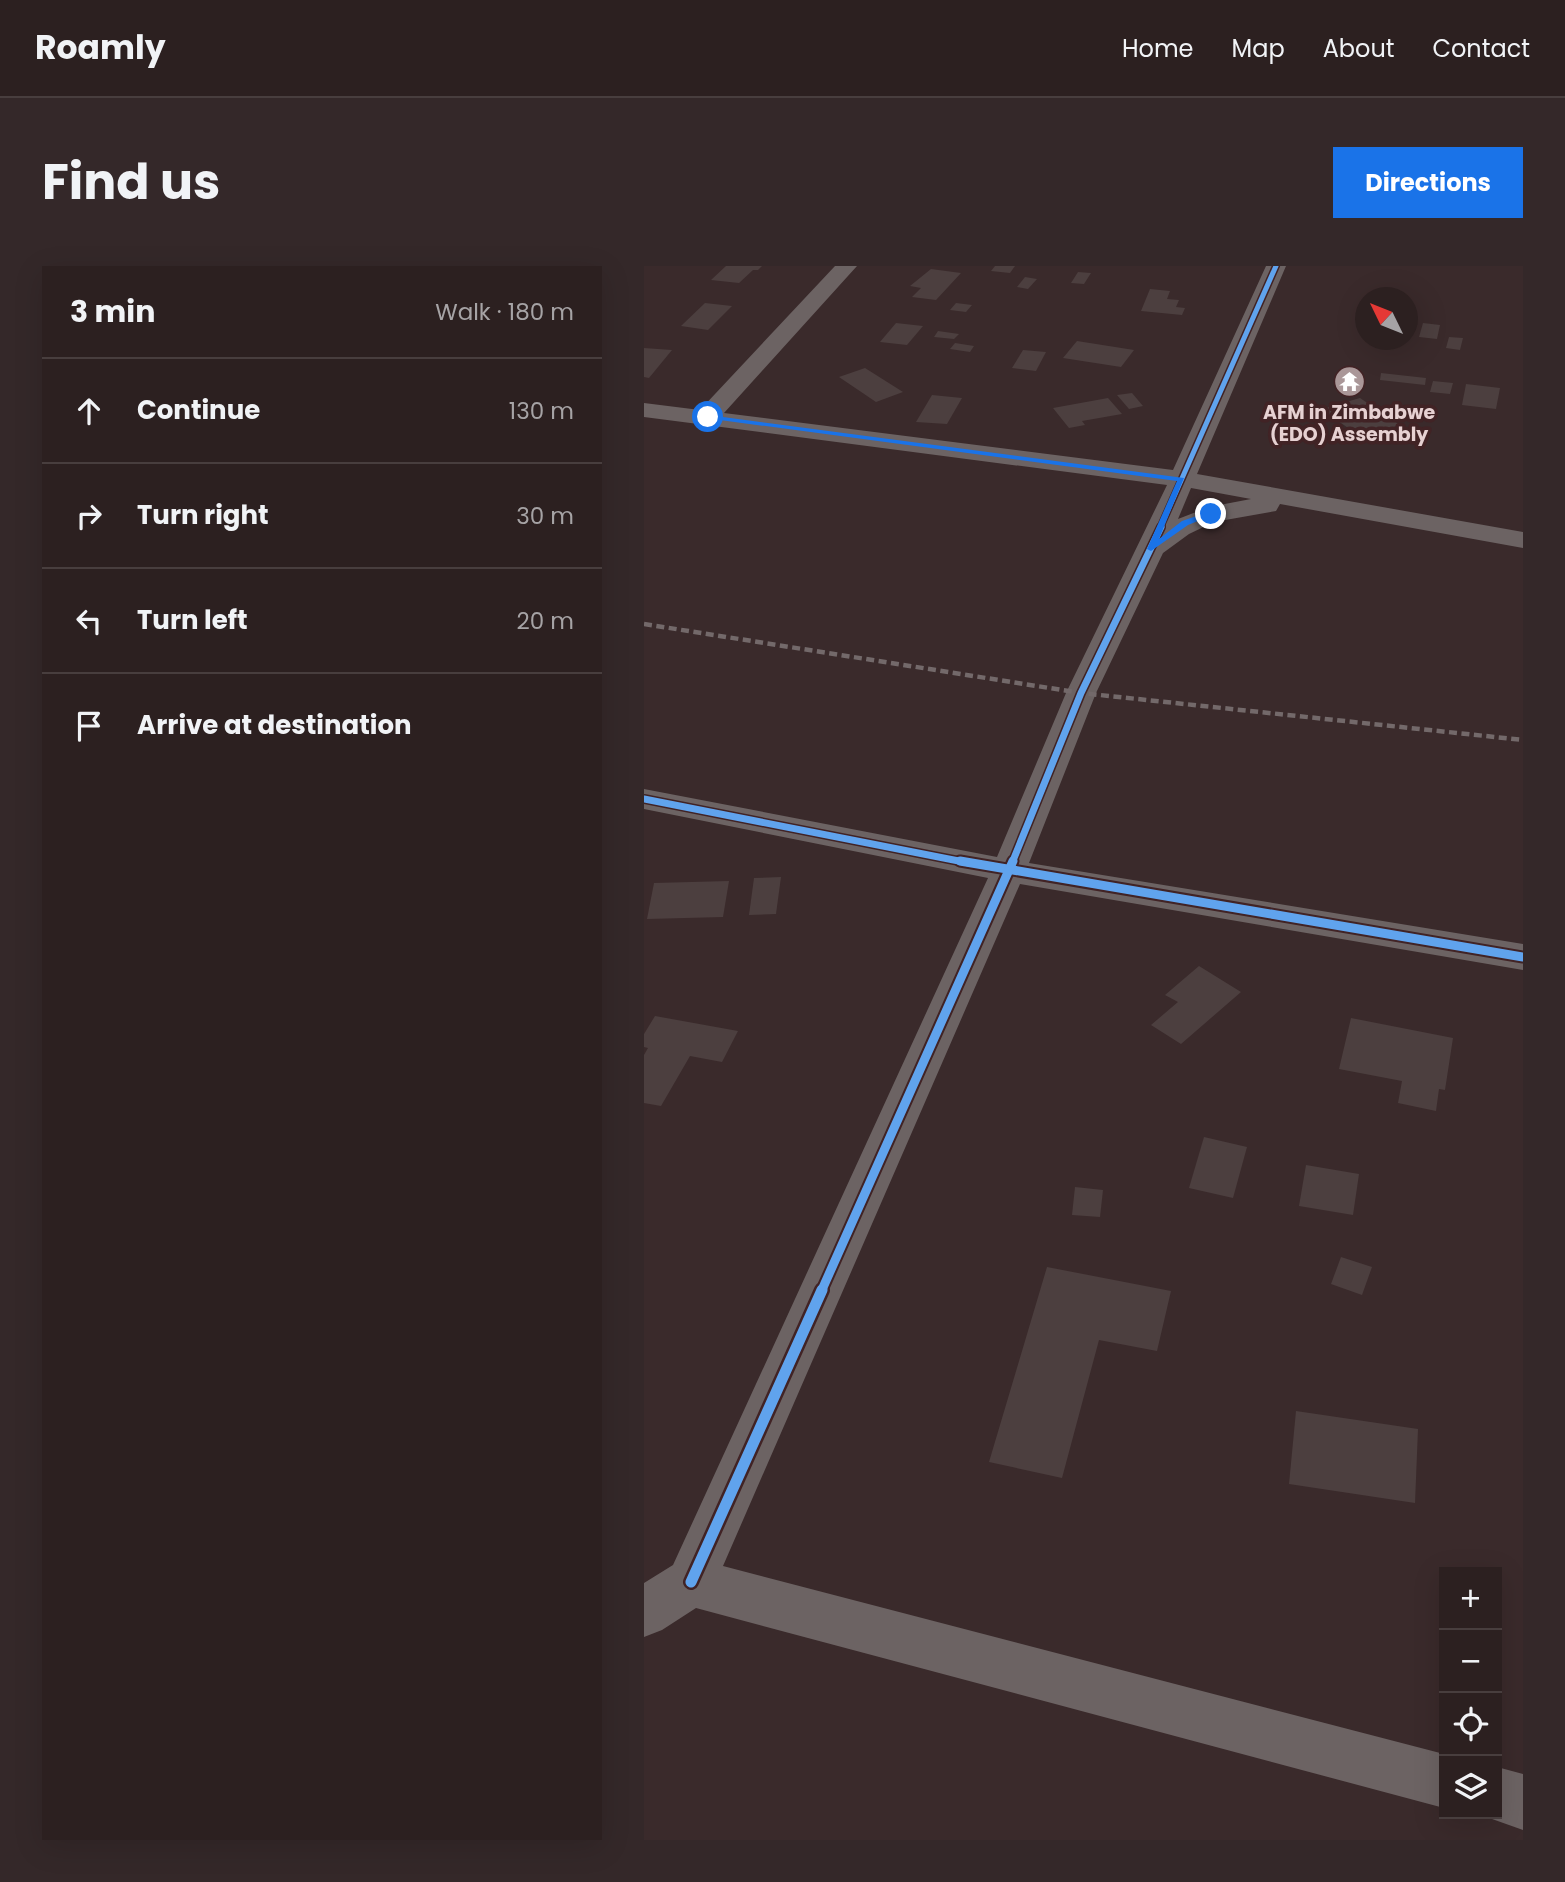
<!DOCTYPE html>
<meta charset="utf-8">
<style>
body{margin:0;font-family:Poppins,sans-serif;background:#342829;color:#f1f3f6}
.controls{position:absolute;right:21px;bottom:21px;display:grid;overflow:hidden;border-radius:0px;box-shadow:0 7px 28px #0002}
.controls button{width:63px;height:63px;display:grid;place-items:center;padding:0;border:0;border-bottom:2px solid #483e3e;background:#2c2020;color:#f1f3f6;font:35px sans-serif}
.compass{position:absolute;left:711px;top:21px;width:63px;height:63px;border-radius:50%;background:#2c2020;box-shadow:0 7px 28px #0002;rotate:313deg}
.stop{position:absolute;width:21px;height:21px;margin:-16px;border:5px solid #1a73e8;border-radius:50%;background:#fff}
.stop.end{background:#1a73e8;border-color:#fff;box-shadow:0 2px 7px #0008}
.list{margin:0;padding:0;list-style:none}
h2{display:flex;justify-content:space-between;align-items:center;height:91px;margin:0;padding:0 28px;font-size:30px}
h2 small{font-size:23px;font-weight:400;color:#a6a3a5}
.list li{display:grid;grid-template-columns:46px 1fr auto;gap:21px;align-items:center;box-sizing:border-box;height:105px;padding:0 28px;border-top:2px solid #483e3e}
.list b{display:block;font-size:26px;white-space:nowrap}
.list em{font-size:23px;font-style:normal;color:#a6a3a5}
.icon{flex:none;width:38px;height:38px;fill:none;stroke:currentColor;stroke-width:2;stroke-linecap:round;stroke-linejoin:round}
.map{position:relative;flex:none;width:879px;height:1574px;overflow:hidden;border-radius:0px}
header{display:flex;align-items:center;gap:42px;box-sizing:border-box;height:98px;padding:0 35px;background:#2c2020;border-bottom:2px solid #483e3e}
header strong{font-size:33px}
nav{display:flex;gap:38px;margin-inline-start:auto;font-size:24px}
.intro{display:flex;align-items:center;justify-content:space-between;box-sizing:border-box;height:168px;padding:0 42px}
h1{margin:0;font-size:49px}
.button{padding:18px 32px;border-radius:0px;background:#1a73e8;color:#fff;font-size:24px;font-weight:700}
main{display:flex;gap:42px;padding:0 42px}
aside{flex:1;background:#2c2020;border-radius:0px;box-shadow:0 7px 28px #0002}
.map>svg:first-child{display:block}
.building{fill:#4c3f3f}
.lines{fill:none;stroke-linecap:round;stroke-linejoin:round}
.minor{fill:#6c6363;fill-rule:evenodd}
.rail{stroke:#73696a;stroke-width:4.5;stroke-dasharray:8 4.5;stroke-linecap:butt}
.cycleway-far3-casing{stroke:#412325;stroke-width:8}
.cycleway-far2-casing{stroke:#412325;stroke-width:10}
.cycleway-far1-casing{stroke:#412325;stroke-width:13}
.cycleway-casing{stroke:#412325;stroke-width:16}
.cycleway-far3{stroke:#60a3ed;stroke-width:5}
.cycleway-far2{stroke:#60a3ed;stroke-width:7}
.cycleway-far1{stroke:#60a3ed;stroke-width:9}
.cycleway{stroke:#60a3ed;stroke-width:11}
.route{fill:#1a73e8}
.labels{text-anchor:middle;stroke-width:7;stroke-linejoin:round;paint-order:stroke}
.far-poi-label{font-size:19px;font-weight:bold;fill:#e6d1d2;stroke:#412325}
</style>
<header>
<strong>Roamly</strong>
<nav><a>Home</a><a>Map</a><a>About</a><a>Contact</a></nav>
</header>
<div class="intro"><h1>Find us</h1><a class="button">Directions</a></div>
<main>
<aside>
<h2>3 min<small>Walk · 180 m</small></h2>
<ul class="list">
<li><svg class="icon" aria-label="ahead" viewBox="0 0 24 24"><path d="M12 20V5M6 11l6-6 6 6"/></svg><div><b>Continue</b></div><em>130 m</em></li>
<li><svg class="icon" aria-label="right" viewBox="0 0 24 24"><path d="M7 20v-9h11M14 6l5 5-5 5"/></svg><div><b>Turn right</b></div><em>30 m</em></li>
<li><svg class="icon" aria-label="left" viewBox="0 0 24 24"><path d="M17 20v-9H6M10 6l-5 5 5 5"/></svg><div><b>Turn left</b></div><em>20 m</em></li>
<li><svg class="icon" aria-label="arrive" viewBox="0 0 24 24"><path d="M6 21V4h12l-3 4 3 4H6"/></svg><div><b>Arrive at destination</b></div></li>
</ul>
</aside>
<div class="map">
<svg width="879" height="1574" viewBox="0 0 879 1574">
<rect width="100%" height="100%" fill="#3a2a2b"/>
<g class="building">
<path d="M82,0h36l-4,4h-5l-14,13 -28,-3z"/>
<path d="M351,0h20l-5,7 -19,-2z"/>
<path d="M287,3l30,4 -25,27 -24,-3 9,-9 -11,-2z"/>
<path d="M434,6l13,1 -7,11 -13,-1z"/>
<path d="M381,11l12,2 -9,10 -11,-2z"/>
<path d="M506,23l20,2 -3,8 12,1 -3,7 9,1 -3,7 -41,-4z"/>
<path d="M61,37l27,3 -24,24 -27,-4z"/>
<path d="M312,37l16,2 -6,7 -16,-2z"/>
<path d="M252,57l27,3 -16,19 -27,-3z"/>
<path d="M779,57l17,2 -3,14 -18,-2z"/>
<path d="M294,65l21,3 -5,5 -20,-2z"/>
<path d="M805,71l14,1 -3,12 -14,-2z"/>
<path d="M433,75l57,9 -13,17 -58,-9z"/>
<path d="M311,77l19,3 -4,6 -20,-3z"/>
<path d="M0,82l28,2 -23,28 -5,-1z"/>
<path d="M379,84l23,2 -10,19 -24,-3z"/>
<path d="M221,102l38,24 -27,10 -37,-25z"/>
<path d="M737,107l45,5 -1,7 -45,-5z"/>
<path d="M789,115l20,2 -3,11 -20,-2z"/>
<path d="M822,118l34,4 -4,21 -34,-4z"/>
<path d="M488,127l11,13 -14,3 -12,-14z"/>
<path d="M288,129l30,3 -15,26 -31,-2z"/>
<path d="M464,132l14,16 -40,7 3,4 -16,3 -16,-20z"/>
<path d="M716,132l40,27 -39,12 -40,-28z"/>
<path d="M137,611l-5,37 -27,1 5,-37z"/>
<path d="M85,615l-6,36 -76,2 7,-36z"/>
<path d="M555,700l42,26 -60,52 -30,-19 27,-23 -13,-7z"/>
<path d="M11,750l83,15 -16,31 -32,-6 -29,50 -17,-3v-48l4,-7 -4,-1v-13z"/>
<path d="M707,752l102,20 -8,52 -6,-1 -3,22 -38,-8 4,-22 -63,-12z"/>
<path d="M560,871l43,10 -14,51 -44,-10z"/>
<path d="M662,899l53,9 -6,41 -54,-9z"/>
<path d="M431,921l28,3 -3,27 -28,-2z"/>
<path d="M697,991l31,10 -10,28 -31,-11z"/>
<path d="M403,1001l124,24 -14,60 -58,-11 -37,138 -73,-16z"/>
<path d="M652,1145l122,18 -3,74 -126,-19z"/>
</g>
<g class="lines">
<g class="minor">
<path d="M191,0h22l-133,147 449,57 93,-204h20l-89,208 326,58v16l-243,-44 -4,7 -62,11 -25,12 -26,19 -67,140 -67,170 494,81v26l-503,-86 -297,682 721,188v54l-748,-200 -34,22 -18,7v-54l29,-18 315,-687 -344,-69v-20l353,68 69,-164 101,-208 -523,-68v-14l56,7zM547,222l60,11 -42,8 -31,12z"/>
<path d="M853,1501l26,7v56l-45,-16h19z"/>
</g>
<path class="rail" d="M0,358l437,69 442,47"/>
<defs>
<path id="cycleway-far3" d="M516,262l116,-262"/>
<g id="cycleway-far2">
<path d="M0,533l325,64"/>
<path d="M368,597l69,-170 80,-166"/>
</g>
<g id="cycleway-far1">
<path d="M316,595l563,96"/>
<path d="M177,1026l192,-431"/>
</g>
<path id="cycleway" d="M47,1316l131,-292"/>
</defs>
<use href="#cycleway-far3" class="cycleway-far3-casing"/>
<use href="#cycleway-far2" class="cycleway-far2-casing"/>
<use href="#cycleway-far1" class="cycleway-far1-casing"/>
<use href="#cycleway" class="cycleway-casing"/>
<use href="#cycleway-far3" class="cycleway-far3"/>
<use href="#cycleway-far2" class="cycleway-far2"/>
<use href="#cycleway-far1" class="cycleway-far1"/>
<use href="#cycleway" class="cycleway"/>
</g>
<path class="route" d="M64,149l476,63 -25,61 23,-18 29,-10 4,3 -27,11 -37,26 -4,-2 30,-68 -472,-63z"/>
<defs>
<symbol id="temple-disc" viewBox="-11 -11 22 22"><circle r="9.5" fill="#aa9798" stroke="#412325"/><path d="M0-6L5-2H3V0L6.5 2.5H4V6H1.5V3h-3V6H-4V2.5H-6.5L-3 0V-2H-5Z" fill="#fff"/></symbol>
</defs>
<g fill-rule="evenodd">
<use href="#temple-disc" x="688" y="98" width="35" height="35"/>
</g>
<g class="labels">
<g class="far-poi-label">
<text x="705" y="153">AFM in Zimbabwe<tspan x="705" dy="22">(EDO) Assembly</tspan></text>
</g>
</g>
</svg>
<div class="controls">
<button>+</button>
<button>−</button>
<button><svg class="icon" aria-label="locate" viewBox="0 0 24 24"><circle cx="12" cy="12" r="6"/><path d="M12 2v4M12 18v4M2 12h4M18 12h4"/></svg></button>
<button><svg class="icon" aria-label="layers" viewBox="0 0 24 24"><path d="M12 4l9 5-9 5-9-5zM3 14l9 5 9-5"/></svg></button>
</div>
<svg class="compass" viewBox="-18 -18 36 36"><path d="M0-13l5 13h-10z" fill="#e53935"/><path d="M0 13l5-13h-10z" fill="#a6a3a5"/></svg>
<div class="stop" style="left:64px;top:151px"></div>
<div class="stop end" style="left:567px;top:248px"></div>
</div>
</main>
